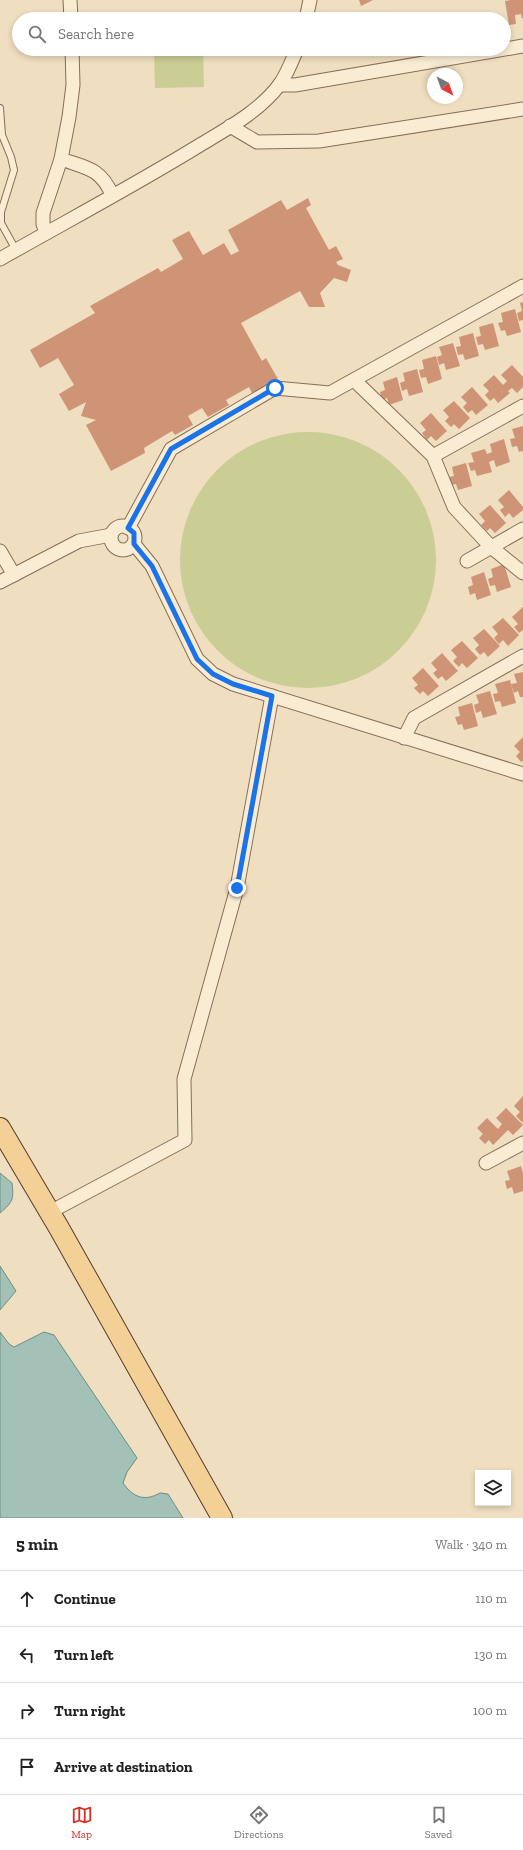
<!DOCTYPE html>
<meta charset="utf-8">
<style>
body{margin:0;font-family:"Zilla Slab",serif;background:#f2f2f2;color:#222}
.controls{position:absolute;right:12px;bottom:12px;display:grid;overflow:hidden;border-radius:0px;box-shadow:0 2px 6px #0003}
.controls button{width:36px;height:36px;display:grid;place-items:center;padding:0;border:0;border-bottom:1px solid #e0e0e0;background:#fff;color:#222;font:20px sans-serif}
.compass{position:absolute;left:427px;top:68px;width:36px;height:36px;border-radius:50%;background:#fff;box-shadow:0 2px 6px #0003;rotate:139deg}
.stop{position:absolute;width:12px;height:12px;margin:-9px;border:3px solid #1a73e8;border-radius:50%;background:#fff}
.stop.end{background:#1a73e8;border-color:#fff;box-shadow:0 1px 4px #0008}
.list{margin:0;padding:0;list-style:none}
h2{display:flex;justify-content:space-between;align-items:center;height:52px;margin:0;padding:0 16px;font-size:17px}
h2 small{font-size:13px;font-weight:400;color:#767676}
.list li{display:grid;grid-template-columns:26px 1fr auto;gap:12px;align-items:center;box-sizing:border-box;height:56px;padding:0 16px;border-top:1px solid #e0e0e0}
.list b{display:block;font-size:15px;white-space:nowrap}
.list em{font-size:13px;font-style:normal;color:#767676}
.icon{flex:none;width:22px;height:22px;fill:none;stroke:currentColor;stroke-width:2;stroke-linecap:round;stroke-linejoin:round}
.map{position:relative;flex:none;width:523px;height:1518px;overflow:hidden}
.search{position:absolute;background:#fff;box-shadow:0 2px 6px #0003;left:12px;right:12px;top:12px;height:44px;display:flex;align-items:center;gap:10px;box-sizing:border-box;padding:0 14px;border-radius:22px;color:#767676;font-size:15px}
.sheet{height:276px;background:#fff}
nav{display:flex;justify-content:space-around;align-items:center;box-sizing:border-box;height:56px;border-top:1px solid #e0e0e0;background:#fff;font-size:11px;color:#767676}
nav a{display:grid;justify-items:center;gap:2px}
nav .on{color:#d93025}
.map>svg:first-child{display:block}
.green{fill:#cacd94}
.water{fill:#a3c1b6;stroke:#6a8f83}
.building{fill:#ce9475}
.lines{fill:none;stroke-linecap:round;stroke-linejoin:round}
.lane-casing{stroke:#886e57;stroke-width:8}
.street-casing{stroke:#886e57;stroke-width:15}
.primary-casing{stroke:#553d2c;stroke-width:22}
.lane{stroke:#f9ecd3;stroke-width:6}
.street{stroke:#f9ecd3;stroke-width:13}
.primary{stroke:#f3d096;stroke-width:20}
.route{stroke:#1a73e8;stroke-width:5}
</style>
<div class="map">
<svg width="523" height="1518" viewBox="0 0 523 1518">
<rect width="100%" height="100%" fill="#efdec0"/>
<g class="green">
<path d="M154,49h49l1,38 -49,1z"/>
<circle cx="308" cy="560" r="128"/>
</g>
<g class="water">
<path d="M0,1173l12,10c2,16 1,19 -12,30z"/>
<path d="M0,1266l16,25 -16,19z"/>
<path d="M0,1332l9,12 5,3 30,-15 10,3 83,123 -10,14 -4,11c10,14 21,19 37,10l8,1 15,24h-183z"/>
</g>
<g class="building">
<path d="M359,0h14l-12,6z"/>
<path d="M511,0h12v18l-1,1 -1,-5 -6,1 1,9 -7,1 -4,-24z"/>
<rect x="477" y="14" width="15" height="5"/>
<rect x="456" y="16" width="14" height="3"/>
<path d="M366,49h15v3l-15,-1z"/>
<path d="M308,198l3,7 -5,3 23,42 7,-4 7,13 -7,3 2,3 13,5 -4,12 -13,-4 -14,15 5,14h-16l-9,-16 -59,32 21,38 4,-3 13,23 -26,14 -4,-8 -23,13 3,5 -21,12 -6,-9 -14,8 5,9 -18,10 -3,-4 -28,17 1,5 -34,18 -25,-46 10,-5 -15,-4 5,-14 -17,9 -10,-17 15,-9 -16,-27 -18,10 -10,-18 65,-37 -5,-7 68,-38 3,4 22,-13 -11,-19 17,-9 14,24 21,-12 7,12 8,-4 -11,-21 53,-30 6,10z"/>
<path d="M523,302v18l-4,1 -2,-8 5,-2 -2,-8z"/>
<path d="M515,309l6,23 -14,4 -2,-6 -4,1 -3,-8 5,-1 -2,-9z"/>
<path d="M493,323l6,23 -14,4 -2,-6 -5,1 -2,-8 5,-1 -2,-9z"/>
<path d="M473,333l6,23 -14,4 -2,-6 -5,1 -2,-8 5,-1 -2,-9z"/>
<path d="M453,343l7,23 -14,4 -2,-7 -5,2 -2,-8 5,-2 -3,-8z"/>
<path d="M436,356l6,23 -14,5 -2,-7 -5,1 -2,-8 5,-1 -2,-9z"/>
<path d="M512,365l11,12v10l-6,6 -5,-5 -4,3 2,2 -12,10 -4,-5 -4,3 -5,-6 4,-4 -6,-6 11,-10 9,10 4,-4 -6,-6z"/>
<path d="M417,369l6,23 -14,4 -2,-7 -5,2 -2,-8 5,-2 -2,-8z"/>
<path d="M397,377l6,23 -14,5 -2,-7 -5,2 -2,-8 5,-2 -2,-8z"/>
<path d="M472,387l16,18 -12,10 -4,-5 -4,3 -5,-6 4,-4 -6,-6z"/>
<path d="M454,401l16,17 -11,11 -5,-5 -3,3 -6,-6 4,-4 -6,-7z"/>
<path d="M431,413l16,18 -11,10 -5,-5 -4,4 -5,-7 4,-3 -6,-7z"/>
<path d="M523,426v25l-4,1 -2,-6 -5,1 -2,-8 5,-1 -3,-9z"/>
<path d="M504,439l6,23 -14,5 -2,-7 -5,2 3,10 -15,4 -2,-6 -4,1 -3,-8 6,-1 -3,-9 14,-4 2,5 5,-2 -2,-8z"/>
<path d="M466,463l6,23 -14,4 -2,-6 -5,1 -2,-8 5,-1 -2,-9z"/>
<path d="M509,490l14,17v3l-10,8 -4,-5 -4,4 -5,-7 4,-3 -6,-7z"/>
<path d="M490,505l16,18 -11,10 -5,-5 -3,3 -6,-6 4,-4 -6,-7z"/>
<path d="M504,564l7,23 -14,5 -2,-7 -5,1 -2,-7 5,-2 -2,-8z"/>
<path d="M484,572l7,23 -14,5 -2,-7 -5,2 -2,-8 5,-2 -2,-8z"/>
<path d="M523,607v23l-4,3 -5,-6 4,-3 -6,-7z"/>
<path d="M503,618l16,17 -11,11 -5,-6 -4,4 -5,-6 4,-4 -6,-7z"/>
<path d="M484,629l16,17 -12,11 -4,-5 -4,3 -5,-6 4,-4 -6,-7z"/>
<path d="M462,641l16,17 -11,10 -5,-5 -3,4 -6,-6 4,-4 -6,-7z"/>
<path d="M442,653l16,18 -12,10 -4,-5 -4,3 -5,-6 4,-3 -6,-7z"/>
<path d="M423,668l16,18 -11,10 -5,-5 -3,3 -6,-6 4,-3 -6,-7z"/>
<path d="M523,672v25h-3l-2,-6 -4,2 -3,-9 6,-1 -3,-9z"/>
<path d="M510,680l6,23 -14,4 -2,-6 -5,1 -2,-8 5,-1 -3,-9z"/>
<path d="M490,691l7,23 -14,4 -2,-7 -5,2 -2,-8 5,-2 -3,-8z"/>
<path d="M472,703l6,23 -14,4 -2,-6 -4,1 -3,-8 5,-1 -2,-9z"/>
<path d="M523,737v24l-2,1 -5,-6 4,-4 -6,-6z"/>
<path d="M523,1096v27l-7,-7 4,-4 -6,-6z"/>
<path d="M506,1108l17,17 -10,10 -5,-5 -15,15 -4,-5 -4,4 -6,-6 4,-4 -6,-6 10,-10 11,11 4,-5 -6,-6z"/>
<path d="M521,1166l2,7v18l-9,3 -2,-7 -5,2 -2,-8 5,-1 -3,-9z"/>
</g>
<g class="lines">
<defs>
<path id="lane" d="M0,108l2,27 9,22 3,13 -13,42v11l15,27"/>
<g id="street">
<path d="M70,0l1,19"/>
<path d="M306,19l4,-19"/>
<path d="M279,85h16l228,-39"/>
<path d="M230,126l27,16 62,-1 204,-32"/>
<path d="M61,159c25,9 40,9 51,36"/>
<path d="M46,233l-3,-9v-11l18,-54 8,-42 4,-32 -1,-36"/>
<path d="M0,259c67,-38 135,-74 200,-114 28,-17 60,-34 80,-61 7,-10 12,-23 17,-35"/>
<path d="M354,380l79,76 21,51 37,40 32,26"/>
<path d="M433,456l90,-50"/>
<circle cx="123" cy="538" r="12"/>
<path d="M128,528l43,-79 104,-61 55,5 193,-107"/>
<path d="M134,544l18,22 45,93 16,15 20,10 290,90"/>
<path d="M0,551l14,24"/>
<path d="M467,561l56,-32"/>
<path d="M0,582l79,-41 32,-6"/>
<path d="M404,738l10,-20 109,-62"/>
<path d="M486,1163l37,-20"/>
<path d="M50,1212l135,-72 -1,-61 53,-191 35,-192"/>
</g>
<path id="primary" d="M0,1128l59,100 163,290"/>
</defs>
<use href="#lane" class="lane-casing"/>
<use href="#street" class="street-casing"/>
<use href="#primary" class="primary-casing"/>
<use href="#lane" class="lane"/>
<use href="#street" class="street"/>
<use href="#primary" class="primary"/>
</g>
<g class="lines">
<path class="route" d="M237,888l35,-192 -39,-12 -20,-10 -16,-15 -45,-93 -18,-22v-11l-6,-5 43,-79 104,-61"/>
</g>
</svg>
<div class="controls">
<button><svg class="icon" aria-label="layers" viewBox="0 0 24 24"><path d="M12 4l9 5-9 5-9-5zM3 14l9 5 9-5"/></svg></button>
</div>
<svg class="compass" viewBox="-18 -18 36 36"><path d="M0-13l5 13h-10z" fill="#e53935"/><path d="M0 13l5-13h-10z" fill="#767676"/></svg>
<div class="stop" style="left:275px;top:388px"></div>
<div class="stop end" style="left:237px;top:888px"></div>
<div class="search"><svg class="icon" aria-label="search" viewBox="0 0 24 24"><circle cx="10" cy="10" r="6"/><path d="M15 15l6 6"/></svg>Search here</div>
</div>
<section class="sheet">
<h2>5 min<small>Walk · 340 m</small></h2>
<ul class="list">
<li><svg class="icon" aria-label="ahead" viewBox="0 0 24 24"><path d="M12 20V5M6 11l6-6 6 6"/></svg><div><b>Continue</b></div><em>110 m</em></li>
<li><svg class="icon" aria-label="left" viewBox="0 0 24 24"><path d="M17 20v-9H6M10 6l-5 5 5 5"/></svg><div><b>Turn left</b></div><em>130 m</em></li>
<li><svg class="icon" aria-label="right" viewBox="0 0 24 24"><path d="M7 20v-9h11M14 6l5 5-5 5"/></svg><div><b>Turn right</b></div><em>100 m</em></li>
<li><svg class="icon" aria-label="arrive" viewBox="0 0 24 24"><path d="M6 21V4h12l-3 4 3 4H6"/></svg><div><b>Arrive at destination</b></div></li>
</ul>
</section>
<nav>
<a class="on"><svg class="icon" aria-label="map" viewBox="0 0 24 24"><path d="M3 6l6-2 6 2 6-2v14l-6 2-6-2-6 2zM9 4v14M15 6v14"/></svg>Map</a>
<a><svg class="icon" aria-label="directions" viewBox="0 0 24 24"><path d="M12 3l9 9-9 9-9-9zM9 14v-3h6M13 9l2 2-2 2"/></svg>Directions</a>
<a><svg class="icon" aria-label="saved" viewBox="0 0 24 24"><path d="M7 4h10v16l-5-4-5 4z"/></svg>Saved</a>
</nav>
